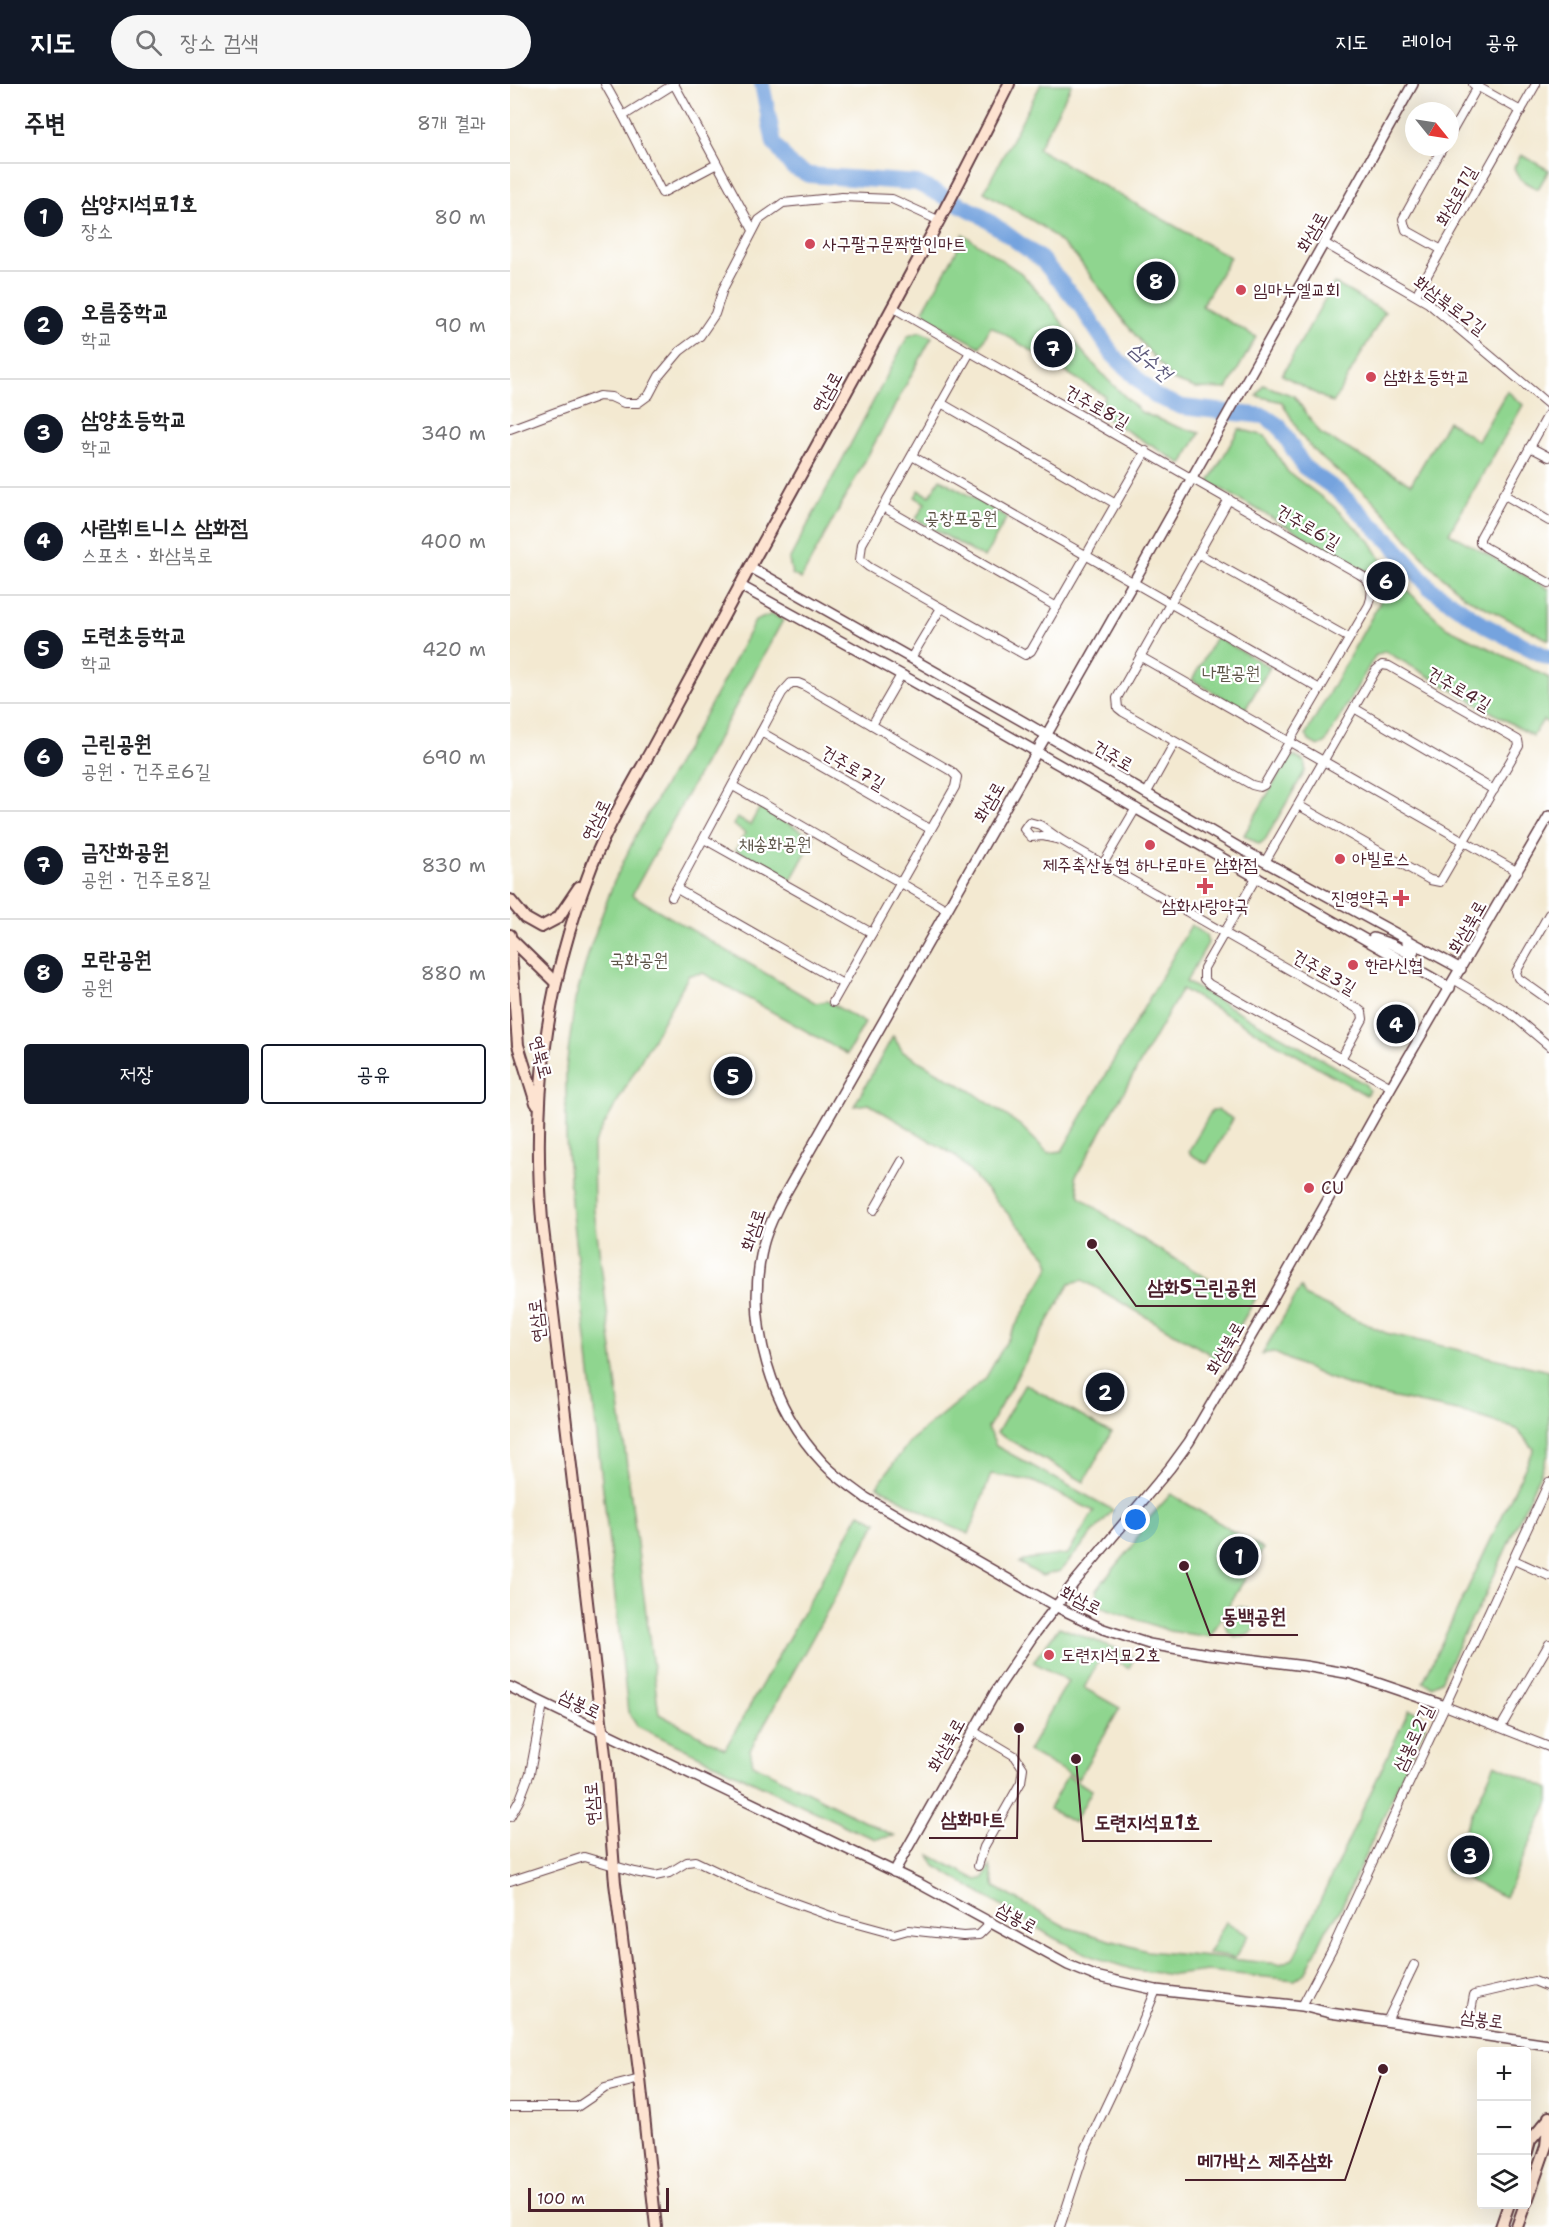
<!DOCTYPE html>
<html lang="ko">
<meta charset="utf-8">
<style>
body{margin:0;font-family:"Shantell Sans","Poor Story",sans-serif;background:#f6f6f6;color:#202124}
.controls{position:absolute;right:18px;bottom:18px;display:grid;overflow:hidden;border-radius:6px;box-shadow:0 6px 24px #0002}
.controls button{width:54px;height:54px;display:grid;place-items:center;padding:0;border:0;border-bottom:2px solid #e0e0e0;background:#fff;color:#202124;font:30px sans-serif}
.compass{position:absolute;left:895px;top:18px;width:54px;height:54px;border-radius:50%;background:#fff;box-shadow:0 6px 24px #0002;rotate:120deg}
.scale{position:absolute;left:18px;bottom:15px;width:141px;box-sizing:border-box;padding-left:6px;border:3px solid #4a1f2b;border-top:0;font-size:16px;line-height:21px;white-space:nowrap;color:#4a1f2b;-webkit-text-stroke:4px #fff;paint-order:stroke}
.you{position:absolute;left:626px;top:1436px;width:21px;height:21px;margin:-15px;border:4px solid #fff;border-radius:50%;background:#1a73e8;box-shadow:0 0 0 9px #1a73e833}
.badge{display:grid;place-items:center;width:39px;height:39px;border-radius:50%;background:#111827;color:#fff;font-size:20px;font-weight:700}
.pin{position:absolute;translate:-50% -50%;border:3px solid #fff;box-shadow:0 2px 6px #0006}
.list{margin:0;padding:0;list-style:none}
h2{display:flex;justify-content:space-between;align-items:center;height:78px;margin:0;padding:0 24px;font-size:26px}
h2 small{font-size:20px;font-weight:400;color:#757577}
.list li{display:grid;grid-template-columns:39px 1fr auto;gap:18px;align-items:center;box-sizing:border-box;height:108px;padding:0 24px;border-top:2px solid #e0e0e0}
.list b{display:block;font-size:22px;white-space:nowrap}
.list p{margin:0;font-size:20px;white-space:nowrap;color:#757577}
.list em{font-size:20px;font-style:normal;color:#757577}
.actions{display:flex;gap:12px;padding:18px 24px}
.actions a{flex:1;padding:14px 0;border:2px solid #111827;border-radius:6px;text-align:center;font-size:21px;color:#111827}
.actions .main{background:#111827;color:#fff}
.icon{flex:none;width:33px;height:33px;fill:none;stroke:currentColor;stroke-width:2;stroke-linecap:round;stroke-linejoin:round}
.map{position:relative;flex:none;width:1039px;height:2143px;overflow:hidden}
header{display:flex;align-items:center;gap:36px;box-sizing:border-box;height:84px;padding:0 30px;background:#111827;color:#fff}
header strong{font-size:28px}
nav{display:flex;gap:33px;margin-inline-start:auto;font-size:21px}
.search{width:420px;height:54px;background:#f6f6f6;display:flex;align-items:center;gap:15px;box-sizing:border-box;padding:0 21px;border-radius:33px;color:#757577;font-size:22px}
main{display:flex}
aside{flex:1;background:#fff}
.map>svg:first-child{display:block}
.green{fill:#8fd58f;stroke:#6c7a5d;stroke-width:1.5}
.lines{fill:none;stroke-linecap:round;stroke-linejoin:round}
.river{stroke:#74a3de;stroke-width:16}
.minor-casing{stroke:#633d44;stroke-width:10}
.tertiary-casing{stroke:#633d44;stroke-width:12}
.secondary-casing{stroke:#633d44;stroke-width:14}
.minor{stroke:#fff;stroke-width:8}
.tertiary{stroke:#fff;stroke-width:9}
.secondary{stroke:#fde3d1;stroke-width:10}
.poi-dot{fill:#d1495b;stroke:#fff;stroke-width:2}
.labels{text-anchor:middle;stroke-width:4.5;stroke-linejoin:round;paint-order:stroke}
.street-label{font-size:18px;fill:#4a1f2b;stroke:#fff}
.poi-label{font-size:18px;fill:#4a1f2b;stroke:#fff;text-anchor:start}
.park-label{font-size:18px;fill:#5f5649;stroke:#fff}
.water-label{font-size:20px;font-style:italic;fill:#5d5a7c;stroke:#fff}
.leader{fill:none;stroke:#4a1f2b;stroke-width:2}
.callout-dot{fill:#4a1f2b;stroke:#fff;stroke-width:2}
.callout-label{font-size:20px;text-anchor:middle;font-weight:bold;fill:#4a1f2b;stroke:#fff;stroke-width:4.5;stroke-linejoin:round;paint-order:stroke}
</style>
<header>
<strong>지도</strong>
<div class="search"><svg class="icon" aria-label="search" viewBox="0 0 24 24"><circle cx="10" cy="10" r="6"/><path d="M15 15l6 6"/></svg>장소 검색</div>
<nav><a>지도</a><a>레이어</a><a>공유</a></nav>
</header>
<main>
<aside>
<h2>주변<small>8개 결과</small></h2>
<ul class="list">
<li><span class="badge">1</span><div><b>삼양지석묘1호</b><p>장소</p></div><em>80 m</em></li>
<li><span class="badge">2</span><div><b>오름중학교</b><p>학교</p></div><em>90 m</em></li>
<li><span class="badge">3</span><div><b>삼양초등학교</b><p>학교</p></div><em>340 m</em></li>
<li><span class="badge">4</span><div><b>사람휘트니스 삼화점</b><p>스포츠 · 화삼북로</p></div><em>400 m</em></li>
<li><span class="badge">5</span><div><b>도련초등학교</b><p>학교</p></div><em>420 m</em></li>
<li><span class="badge">6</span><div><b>근린공원</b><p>공원 · 건주로6길</p></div><em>690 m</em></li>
<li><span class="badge">7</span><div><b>금잔화공원</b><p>공원 · 건주로8길</p></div><em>830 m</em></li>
<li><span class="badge">8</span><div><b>모란공원</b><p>공원</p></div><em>880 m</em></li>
</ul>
<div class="actions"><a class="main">저장</a><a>공유</a></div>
</aside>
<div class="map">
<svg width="1039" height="2143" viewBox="0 0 1039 2143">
<rect width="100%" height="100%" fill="#fff"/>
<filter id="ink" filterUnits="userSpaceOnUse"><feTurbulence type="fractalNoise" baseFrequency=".0167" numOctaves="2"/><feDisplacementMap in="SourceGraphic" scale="12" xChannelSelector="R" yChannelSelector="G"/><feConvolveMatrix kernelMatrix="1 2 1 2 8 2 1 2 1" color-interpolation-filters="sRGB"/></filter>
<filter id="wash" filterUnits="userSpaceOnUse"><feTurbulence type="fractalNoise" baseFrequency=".008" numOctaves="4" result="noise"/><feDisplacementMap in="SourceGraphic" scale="24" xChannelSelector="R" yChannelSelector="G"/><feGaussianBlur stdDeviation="1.35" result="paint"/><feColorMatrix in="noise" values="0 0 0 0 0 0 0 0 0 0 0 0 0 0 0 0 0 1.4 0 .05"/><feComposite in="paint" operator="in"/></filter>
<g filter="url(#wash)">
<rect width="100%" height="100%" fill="#f3e9d1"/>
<g class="green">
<path d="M531,0h31l-34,65 192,108 -28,49 54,31 -29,52 -32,-1 -22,-8 -47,-56 -50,-68 -33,-29 -59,-35z"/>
<path d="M1011,71l28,15 -11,19c-12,-6 -21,-9 -24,-22z"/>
<path d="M453,150l58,39 28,31 32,46 26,29 34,33 37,15 22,6 -18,31 -85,-51 8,-17 -114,-70 -11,21 -52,-29 -4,-9 32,-57z"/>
<path d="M824,199l51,29 -52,91 -51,-28z"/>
<path d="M410,248l12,5 -131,242 -9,-5 -3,-14 119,-224z"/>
<path d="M753,301l31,11 27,38 90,50 37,-63 30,20 29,-50 16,14 -74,128 100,56v51l-84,-43 -32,-29 -60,-68 -55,-45 -16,-18 -20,-35 -25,-6z"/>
<path d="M729,345l26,7 23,36 44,33 38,36 12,20 25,29 39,37 103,51v45l-6,-3 -10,16 -148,-85 -10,5 -50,87 -7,3 -9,-5 -3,-7 74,-132 -1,-13 -10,-16 -160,-91z"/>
<path d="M430,395l67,38 -23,41 -68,-39 9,-16 -10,-6 4,-7 11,6z"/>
<path d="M262,530l11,6 -151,275 184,108 11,-2 38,22 -18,31 -144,-81 -14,2 -96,170 1,65 65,504 66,35 135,-236 17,9 -127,228 3,14 141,72 -18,3 -16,-6 -223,-107 -9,-14 -56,-498 -6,-75v-71l9,-68 16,-55 22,-61 23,-49 74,-129 45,-85z"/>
<path d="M706,553l54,30 -25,43 -53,-30z"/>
<path d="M784,672l11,6v9l-40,69 -6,4 -15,-9 44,-76z"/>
<path d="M250,723l54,31 -23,42 -55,-30 9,-17 -12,-8 4,-7 13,7z"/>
<path d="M681,841l15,10 2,8 -22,39 179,102 4,6 -3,5 -184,-106 -107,189 5,18 48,35 92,55 36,12 -40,69 -6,-13 -127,-74 -13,3 -82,145 8,18 117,64 -53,61 -18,5 -23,-13 9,-4 40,-5 26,-43 -62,-30 -41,-7 -22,60 -26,-11 -66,-37 33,-45 75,-62 65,-113 -3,-9 -91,-101 -87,-52 -15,2 39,-70 10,16 68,39 50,35 27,27 14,-2z"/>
<path d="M702,1026h6l15,9 -26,45 -17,-10 -1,-3z"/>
<path d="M791,1203l5,10 80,36 163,38v82l-65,145 -22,39 -21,44 -9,5 -9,-4 111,-233 -18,-20 -49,-16 -96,-20 -48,-17 -50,-24 -11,2z"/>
<path d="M515,1300l86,49 -27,49 -87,-49z"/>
<path d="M661,1410l92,55 -53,88 -41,-6 -69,-25 -4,-16 36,-43 12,-23z"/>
<circle cx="730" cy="1538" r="15"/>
<path d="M549,1543l71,27 4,4 -5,10 -26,-14 -19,34 36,20 -42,71 -50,-28 40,-70 -35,-19z"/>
<path d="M899,1626l13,4 3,12 -86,186 -13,18 -20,42 -11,8 -87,-9 -34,4 -40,-5 -43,-14 -37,-18 -119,-72 -5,-11 47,25 7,-2 6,-12 5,21 71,40 81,24 133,13 13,-5z"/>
<path d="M985,1680l54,25v13l-44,95 -59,-27z"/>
<path d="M557,1692l25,14 -18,33 -25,-14z"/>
<path d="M716,1838l22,13 -13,23 -27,-4z"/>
</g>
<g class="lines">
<path class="river" d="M252,0l12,59 18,24 17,8 108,8 62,31 62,45 39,46 33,50 42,41 27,11 82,9 15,10 25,41 34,24 56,55 36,42 56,38 63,32"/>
</g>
</g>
<g filter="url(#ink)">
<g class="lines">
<defs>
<g id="minor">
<path d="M95,0l18,32"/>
<path d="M963,0l48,27"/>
<path d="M940,51l29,-51"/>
<path d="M207,80l-55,29 -39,-77 51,-32 79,146"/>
<path d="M814,159l104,60 121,102"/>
<path d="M932,166l-36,-20 -3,-11 40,-72"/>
<path d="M906,211l120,-211"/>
<path d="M382,223l78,45"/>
<path d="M431,319l175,101"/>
<path d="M1039,329l-69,125v5l5,4 64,36"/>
<path d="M0,345l89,-33 12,1 13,6h14l11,-8 10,-19 21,-25 20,-15 15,-22 8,-25 36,-69 24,-17 59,-6 50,2 48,22"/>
<path d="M1020,363l19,10"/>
<path d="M636,367l-115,200 -6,4 -156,-88 -9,-7 2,-16 108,-192 389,222c13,7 15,17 10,31l-105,180 -4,2 -8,-2 -129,-73 -5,-4 -1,-10 112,-199"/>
<path d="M402,372l408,233"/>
<path d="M993,410l46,27"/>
<path d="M373,423l174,100"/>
<path d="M689,470l150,84"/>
<path d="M631,573l377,215"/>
<path d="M401,574l30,-50"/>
<path d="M844,624l140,82"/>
<path d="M362,641l29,-50"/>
<path d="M251,648l169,97"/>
<path d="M223,702l213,123"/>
<path d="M636,710l29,-52"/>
<path d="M194,755l168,94"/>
<path d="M551,756l-18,-4 -12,1 -7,-8 5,-7 11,3 21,15 297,169 4,3 1,7 -22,40"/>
<path d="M755,778c37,-64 74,-128 111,-192l6,-5 7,1 129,74 1,6 -79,136 -10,-2 -132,-75"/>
<path d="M593,780l33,-56"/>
<path d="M747,792l-53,92v11l5,5 182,103"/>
<path d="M167,805l166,95"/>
<path d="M162,813l110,-204 9,-10h7l5,2 148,86 6,6 -2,10 -122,215"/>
<path d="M1039,830l-33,58 2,6 31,22"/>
<path d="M945,896l55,33 39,33"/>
<path d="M364,1126l28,-49"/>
<path d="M1004,1476l35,16"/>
<path d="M935,1622l104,41"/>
<path d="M991,1643l48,-83"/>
<path d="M463,1647l42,25 8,12 -2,14 -37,65 -6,19"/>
<path d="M0,1733l10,-18 10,-26 13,-69"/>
<path d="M0,1797l74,-24 51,15 20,4 14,-3 18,-11 8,-1 46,22 48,18 50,18 55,15 14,-4 55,6 16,-1 13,-13"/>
<path d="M792,1922l31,-59 216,-465"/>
<path d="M877,1937l27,-56"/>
<path d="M957,1949l7,-38 60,-14 15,6"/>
<path d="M0,2023h67l28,-19 35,-9"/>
<path d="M550,2143l26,-79 36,-76 34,-82"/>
</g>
<g id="tertiary">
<path d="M903,0l-280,499 -353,620c-7,15 -15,30 -18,47 -16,75 9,158 61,213 13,14 29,24 43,35l191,109 46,22 46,15 59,10 97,12 46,8 94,32"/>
<path d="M240,483l274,155 221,129 216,118"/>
<path d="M229,501l170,94 541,309"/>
<path d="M863,854l18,6 21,11 2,-5 -7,-7"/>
<path d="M0,1603l410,197 148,81 27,11 61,14 146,16 28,7 219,32"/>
<path d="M384,1788l102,-181 37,-55 41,-53 96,-115 19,-26 71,-121 131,-234 158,-271"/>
</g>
<g id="secondary">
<path d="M0,816l15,18 16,9 17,-9 21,-31"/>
<path d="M0,851v3l45,44"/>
<path d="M0,854l8,107 18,58"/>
<path d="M1017,2068l3,-11 17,-20"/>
<path d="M1017,2117l19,-55 3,-29"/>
<path d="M146,2143l-16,-148 -25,-196 -9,-120 -64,-543c-10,-122 3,-229 46,-344 16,-45 42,-87 65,-129 35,-64 69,-129 104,-193 86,-156 173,-311 252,-470"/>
<path d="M991,2143l8,-23"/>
<path d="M1007,2143l8,-23"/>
</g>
</defs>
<use href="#minor" class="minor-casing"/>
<use href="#tertiary" class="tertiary-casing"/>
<use href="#secondary" class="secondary-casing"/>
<use href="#minor" class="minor"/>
<use href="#tertiary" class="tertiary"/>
<use href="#secondary" class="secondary"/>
</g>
</g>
<g class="poi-dot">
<circle cx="300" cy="160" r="6"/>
<circle cx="731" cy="206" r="6"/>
<circle cx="861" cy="293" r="6"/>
<circle cx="640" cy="761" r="6"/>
<circle cx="830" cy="775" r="6"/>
<path d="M692 793h6v6h6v6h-6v6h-6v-6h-6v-6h6z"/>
<path d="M888 805h6v6h6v6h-6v6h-6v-6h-6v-6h6z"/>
<circle cx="843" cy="881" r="6"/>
<circle cx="799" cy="1104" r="6"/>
<circle cx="539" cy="1571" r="6"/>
</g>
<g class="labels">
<g class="street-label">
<text transform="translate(946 112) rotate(-61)" y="6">화삼로1길</text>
<text transform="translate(802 148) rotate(-60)" y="6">화삼로</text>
<text transform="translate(940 221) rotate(37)" y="6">화삼북로2길</text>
<text transform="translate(317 308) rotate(-61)" y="6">연삼로</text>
<text transform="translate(587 323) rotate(29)" y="6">건주로8길</text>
<text transform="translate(798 443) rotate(30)" y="6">건주로6길</text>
<text transform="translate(949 605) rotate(30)" y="6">건주로4길</text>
<text transform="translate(603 672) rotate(30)" y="6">건주로</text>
<text transform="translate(343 684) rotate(30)" y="6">건주로7길</text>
<text transform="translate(479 718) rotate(-60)" y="6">화삼로</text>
<text transform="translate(86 736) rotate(-64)" y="6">연삼로</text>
<text transform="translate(957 843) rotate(-60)" y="6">화삼북로</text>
<text transform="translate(814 888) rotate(30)" y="6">건주로3길</text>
<text transform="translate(31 973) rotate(76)" y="6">연북로</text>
<text transform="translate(243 1146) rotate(-72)" y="6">화삼로</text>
<text transform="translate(27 1237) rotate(-97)" y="6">연삼로</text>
<text transform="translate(715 1264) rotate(-60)" y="6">화삼북로</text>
<text transform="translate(571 1516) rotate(27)" y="6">화삼로</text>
<text transform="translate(70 1620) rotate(26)" y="6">삼봉로</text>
<text transform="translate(903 1654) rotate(-65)" y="6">삼봉로2길</text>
<text transform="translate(436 1661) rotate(-61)" y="6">화삼북로</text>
<text transform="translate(82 1720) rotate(-94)" y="6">연삼로</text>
<text transform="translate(507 1834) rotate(30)" y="6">삼봉로</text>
<text transform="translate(972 1935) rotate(8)" y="6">삼봉로</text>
</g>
<g class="poi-label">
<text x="312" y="166">사구팔구문짝할인마트</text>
<text x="743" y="212">임마누엘교회</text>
<text x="873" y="299">삼화초등학교</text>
<text x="842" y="781">아빌로스</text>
<text x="640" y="787" text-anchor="middle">제주축산농협 하나로마트 삼화점</text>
<text x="879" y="820" text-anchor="end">진영약국</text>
<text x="695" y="828" text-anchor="middle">삼화사랑약국</text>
<text x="855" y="887">한라신협</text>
<text x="811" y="1110">CU</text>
<text x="551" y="1577">도련지석묘2호</text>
</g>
<g class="park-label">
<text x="451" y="440">곶창포공원</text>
<text x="721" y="595">나팔공원</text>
<text x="265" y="766">채송화공원</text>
<text x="129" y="882">국화공원</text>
</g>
<g class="water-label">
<text transform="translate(641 277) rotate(41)" y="7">삼수천</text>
</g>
</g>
<path class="leader" d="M582 1160L626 1222H759M674 1482L700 1551H788M509 1644L507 1754H419M566 1675L573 1757H702M873 1985L835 2096H675"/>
<g class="callout-dot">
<circle cx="582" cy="1160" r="6"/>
<circle cx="674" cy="1482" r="6"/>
<circle cx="509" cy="1644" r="6"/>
<circle cx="566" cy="1675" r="6"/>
<circle cx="873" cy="1985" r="6"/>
</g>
<g class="callout-label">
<text x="692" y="1210">삼화5근린공원</text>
<text x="744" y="1539">동백공원</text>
<text x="463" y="1742">삼화마트</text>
<text x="637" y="1745">도련지석묘1호</text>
<text x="755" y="2084">메가박스 제주삼화</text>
</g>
</svg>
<div class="controls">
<button>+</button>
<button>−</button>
<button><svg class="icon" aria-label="layers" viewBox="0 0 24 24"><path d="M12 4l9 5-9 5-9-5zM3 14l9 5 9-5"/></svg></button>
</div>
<svg class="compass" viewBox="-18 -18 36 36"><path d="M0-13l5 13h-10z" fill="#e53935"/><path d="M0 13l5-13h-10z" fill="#757577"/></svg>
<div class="scale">100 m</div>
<div class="you"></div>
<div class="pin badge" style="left:729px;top:1472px">1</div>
<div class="pin badge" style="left:595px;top:1308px">2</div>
<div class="pin badge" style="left:960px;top:1771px">3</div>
<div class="pin badge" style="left:886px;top:940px">4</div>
<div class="pin badge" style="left:223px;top:992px">5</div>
<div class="pin badge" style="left:876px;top:497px">6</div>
<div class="pin badge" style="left:543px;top:264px">7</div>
<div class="pin badge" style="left:646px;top:197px">8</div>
</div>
</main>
